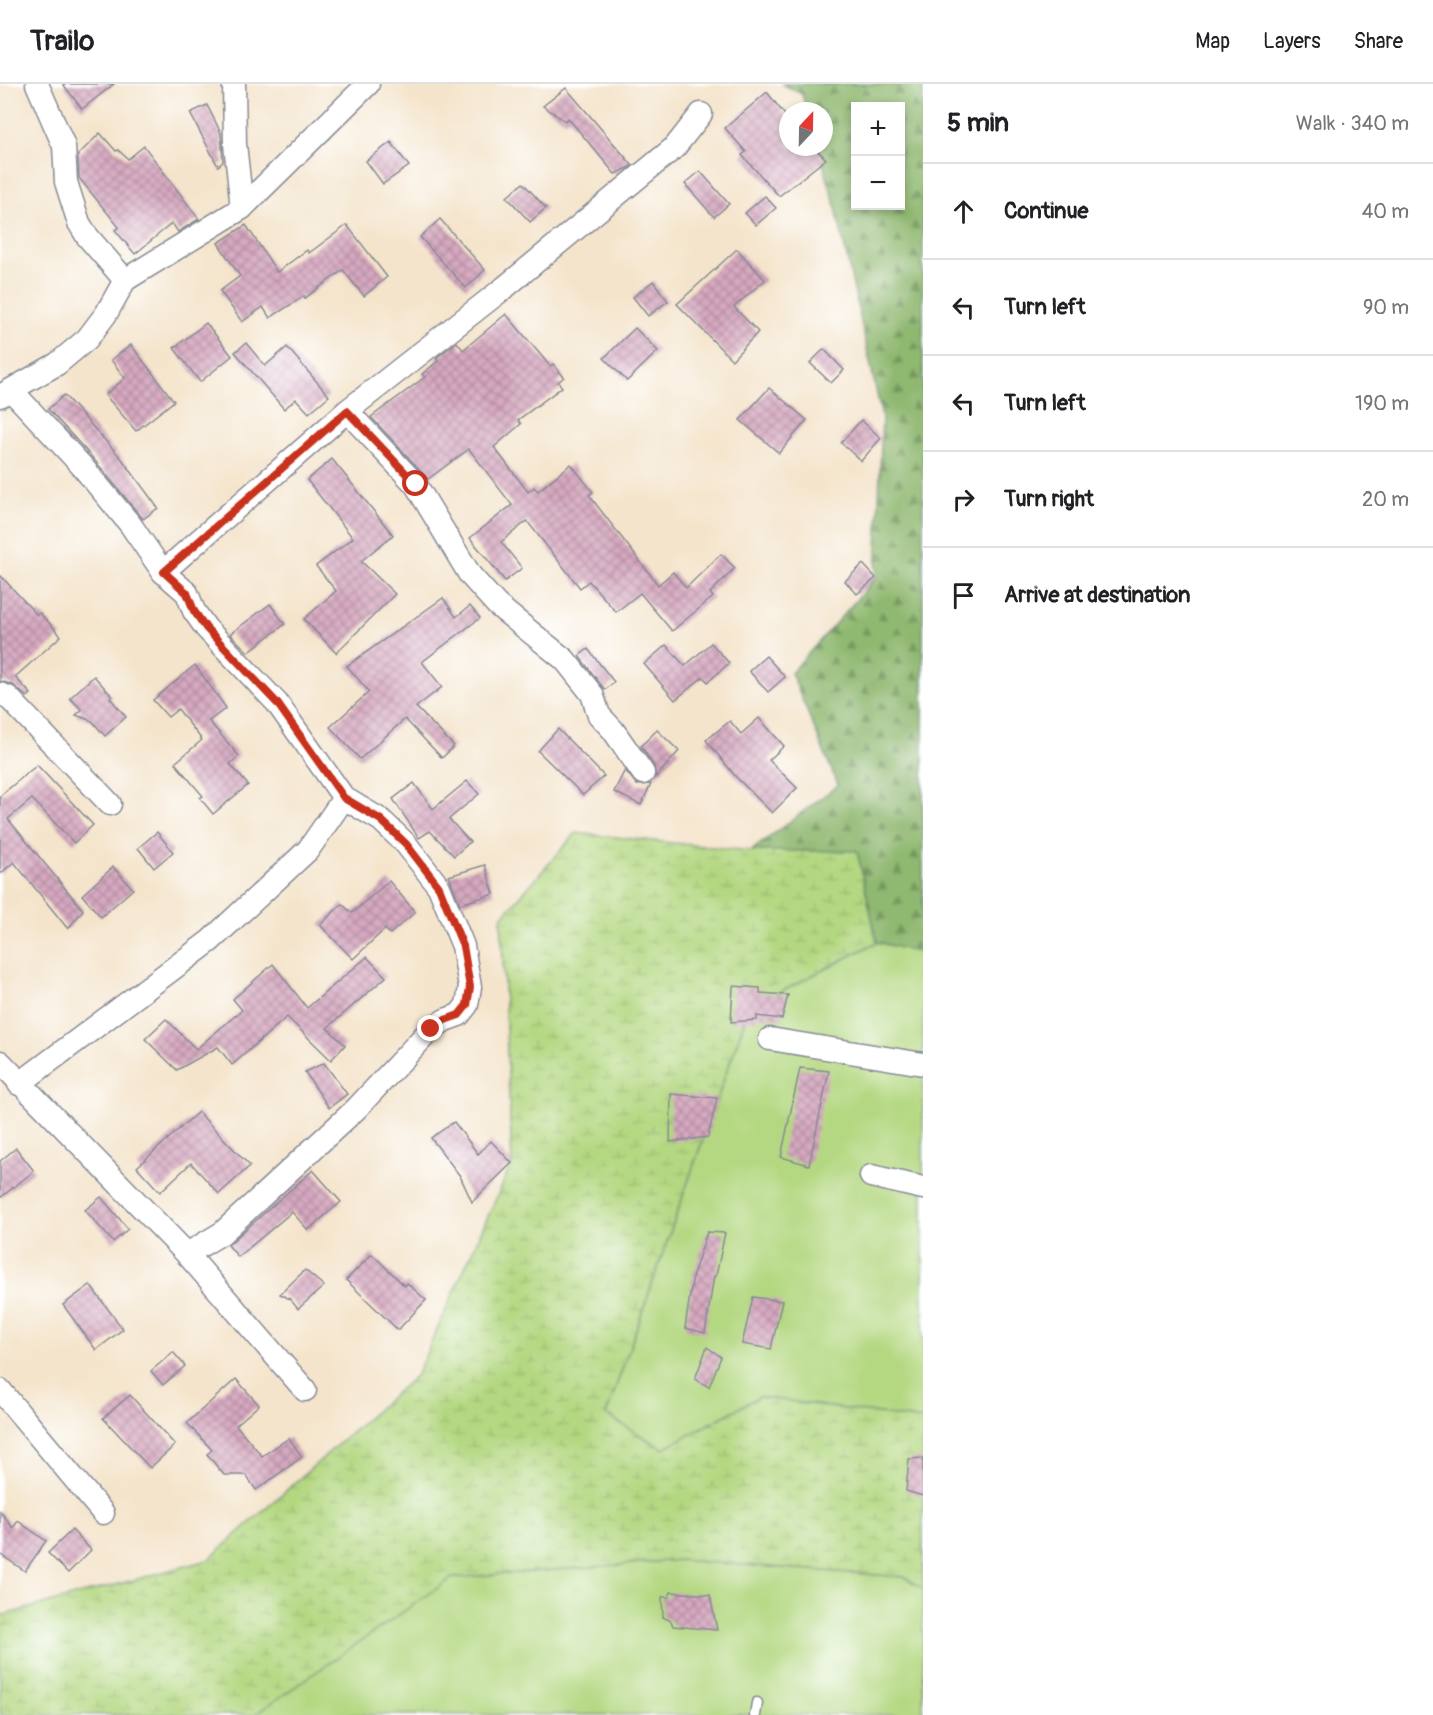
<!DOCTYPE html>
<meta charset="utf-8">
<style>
body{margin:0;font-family:Pangolin,sans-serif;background:#f2f2f2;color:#202124}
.controls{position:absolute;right:18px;top:18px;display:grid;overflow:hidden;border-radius:0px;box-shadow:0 3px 9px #0003}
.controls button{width:54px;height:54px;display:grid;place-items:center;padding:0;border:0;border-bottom:2px solid #e0e0e0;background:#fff;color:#202124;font:30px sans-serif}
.compass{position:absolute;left:779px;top:18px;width:54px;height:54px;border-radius:50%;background:#fff;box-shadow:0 3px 9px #0003;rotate:22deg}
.stop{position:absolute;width:18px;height:18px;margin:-14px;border:4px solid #c8321e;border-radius:50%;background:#fff}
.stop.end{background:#c8321e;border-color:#fff;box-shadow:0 2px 6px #0008}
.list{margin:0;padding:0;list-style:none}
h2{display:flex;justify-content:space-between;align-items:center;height:78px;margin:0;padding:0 24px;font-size:26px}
h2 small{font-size:20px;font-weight:400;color:#757577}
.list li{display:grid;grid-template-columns:39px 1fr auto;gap:18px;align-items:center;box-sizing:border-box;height:96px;padding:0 24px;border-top:2px solid #e0e0e0}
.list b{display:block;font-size:22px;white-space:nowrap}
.list em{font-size:20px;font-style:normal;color:#757577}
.icon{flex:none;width:33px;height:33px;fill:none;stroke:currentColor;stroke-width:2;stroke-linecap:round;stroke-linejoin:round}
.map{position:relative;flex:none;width:923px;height:1631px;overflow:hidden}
header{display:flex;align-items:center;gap:36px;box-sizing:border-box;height:84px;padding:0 30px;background:#fff;border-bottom:2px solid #e0e0e0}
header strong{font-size:28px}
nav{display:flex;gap:33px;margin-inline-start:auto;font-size:21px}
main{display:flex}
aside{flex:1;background:#fff}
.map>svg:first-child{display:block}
.green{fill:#b4d881;stroke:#688470;stroke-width:1.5}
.forest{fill:url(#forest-firs);stroke:#557466;stroke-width:1.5;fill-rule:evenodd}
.wetland{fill:url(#wetland-marsh);stroke:#688470;stroke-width:1.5}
.building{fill:url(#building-cross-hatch)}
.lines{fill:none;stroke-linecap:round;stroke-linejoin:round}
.lane-casing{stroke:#888a94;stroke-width:13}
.street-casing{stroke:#888a94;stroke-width:25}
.lane{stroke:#fff;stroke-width:10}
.street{stroke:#fff;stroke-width:22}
.route{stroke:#c8321e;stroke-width:8}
</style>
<header>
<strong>Trailo</strong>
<nav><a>Map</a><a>Layers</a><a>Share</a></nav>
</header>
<main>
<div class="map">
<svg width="923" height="1631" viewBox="0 0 923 1631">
<defs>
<pattern id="forest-firs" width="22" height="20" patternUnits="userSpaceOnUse" patternTransform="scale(1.5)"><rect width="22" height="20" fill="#8fb86f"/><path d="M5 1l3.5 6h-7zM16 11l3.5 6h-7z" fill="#74965e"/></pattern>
<pattern id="wetland-marsh" width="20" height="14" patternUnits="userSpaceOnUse" patternTransform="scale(1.5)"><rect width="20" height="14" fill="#b4d881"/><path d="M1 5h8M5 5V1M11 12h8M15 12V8" fill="none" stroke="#9aba72"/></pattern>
<pattern id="building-cross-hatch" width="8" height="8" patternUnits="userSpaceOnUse" patternTransform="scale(1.5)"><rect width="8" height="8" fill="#d7a9c0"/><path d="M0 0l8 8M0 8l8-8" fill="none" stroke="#ae8a9f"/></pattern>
</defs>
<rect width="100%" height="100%" fill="#fff"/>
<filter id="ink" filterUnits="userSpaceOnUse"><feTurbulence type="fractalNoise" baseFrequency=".0167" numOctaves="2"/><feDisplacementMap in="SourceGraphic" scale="12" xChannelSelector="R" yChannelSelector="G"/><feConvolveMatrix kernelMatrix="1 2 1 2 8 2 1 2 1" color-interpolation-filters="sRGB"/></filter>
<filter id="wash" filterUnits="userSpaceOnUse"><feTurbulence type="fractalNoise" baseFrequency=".008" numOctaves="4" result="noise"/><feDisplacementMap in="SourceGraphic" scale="24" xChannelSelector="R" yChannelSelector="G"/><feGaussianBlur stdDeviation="1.35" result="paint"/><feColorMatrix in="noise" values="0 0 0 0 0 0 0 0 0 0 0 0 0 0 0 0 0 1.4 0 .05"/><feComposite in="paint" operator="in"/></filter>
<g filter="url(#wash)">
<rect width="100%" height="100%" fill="#f4e4cb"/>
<g class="green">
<path d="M877,858l46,11v467l-164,-23 -96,52 -57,-34 143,-407z"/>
<path d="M679,1476l226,17 18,12v126h-669l198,-137z"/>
</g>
<path class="forest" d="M782,0h141v869l-46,-11 -20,-91h-106l87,-66 -47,-112 85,-95 6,-161 -46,-209 -18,-61h6v-36h-17l-5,-17zM856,22h44v100h-44z"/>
<path class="wetland" d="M576,749l175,18h106l20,91 -128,66 -143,407 57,34 96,-52 164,23v169l-18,-12 -226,-17 -227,18 -198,137h-254v-99l208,-56 209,-186 95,-211 -11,-245z"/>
<g id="blocks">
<g class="building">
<path d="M63,0h51l-32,25z"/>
<path d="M566,4l66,77 -4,3 -13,6 -47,-56 -3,3 -22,-15z"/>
<path d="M767,8l21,27v28h26l12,12 -47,37 -37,-41 4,-3 -21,-24z"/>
<path d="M207,21l14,28 2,29 -5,4 -28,-53z"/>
<path d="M100,49l16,18 2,-1 10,9 16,-13 55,73 -21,13 -6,-9 -37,31 -20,-24 4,-3 -40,-49 -1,-23z"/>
<path d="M391,58l18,24 -26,18 -17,-23z"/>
<path d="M700,87l29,33 -15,13 -29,-33z"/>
<path d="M523,99l23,25 -16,14 -23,-25z"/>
<path d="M765,112l11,12 -20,17 -11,-12z"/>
<path d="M440,135l45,51 -19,18 -46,-51z"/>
<path d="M246,141l31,47 30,-22 2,3 38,-28 40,52 -23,19 -21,-26 -38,28 -1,-2 -34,22 -7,-11 -21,15 -22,-31 20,-15 -22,-33z"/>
<path d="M737,165l28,31 -31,27 24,25 -26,28 -55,-56z"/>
<path d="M653,197l15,20 -20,15 -15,-19z"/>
<path d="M506,230l44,52 3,-2 11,13 -6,5 4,5 -44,33 3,4 -27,23 34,45 6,-5 4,4 33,-27 22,28 -4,3 69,90 15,-13 13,16 35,-34 14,14 -25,25 3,4 -41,34 -32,-38 -24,19 -27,-31 -9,7 -53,-67 -26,21 21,26 -17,13 -35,-43 42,-33 -43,-56 -41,30 -57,-62 54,-40 -3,-3 16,-13 -2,-3 21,-16 6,8z"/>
<path d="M206,239l26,33 -32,26 -26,-34z"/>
<path d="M635,244l23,23 -31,30 -23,-23z"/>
<path d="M246,259l19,23 22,-19 42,49 -20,17 -13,-14 -12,10 -49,-57z"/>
<path d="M131,261l43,56 -38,30 -31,-36 20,-17 -14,-18z"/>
<path d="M824,265l20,21 -13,13 -21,-20z"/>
<path d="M769,304l38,32 -28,33 -39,-33z"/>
<path d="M64,311l58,64 36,49 -15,11 -52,-63 -43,-47z"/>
<path d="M861,336l20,18 -20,23 -20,-18z"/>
<path d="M332,375l61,76 -32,26 34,33 -59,59 -32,-34 32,-28 -20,-25 37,-28 -46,-58z"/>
<path d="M863,480l13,14 -19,16 -12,-13z"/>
<path d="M0,491l37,40 3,-2 21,23 -46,41 16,17 -4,3 -14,-12 -13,-4z"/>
<path d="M443,514l13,19 14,-11 10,12 -58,44 20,25 -26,20 38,39 -12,12 -37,-39 -45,40 -30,-32 39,-35 -22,-26z"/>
<path d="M270,520l15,20 -37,28 -18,-18z"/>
<path d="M711,559l18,20 -21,19 -5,-5 -28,23 -31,-36 22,-19 19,21z"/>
<path d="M588,565l26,33 -9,8 -26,-34z"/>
<path d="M766,572l19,21 -17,15 -19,-21z"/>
<path d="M195,581l31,43 -17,13 30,35 -9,8 18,21 -35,29 -13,-16 3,-2 -28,-33 27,-23 -24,-31 -10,8 -15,-17z"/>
<path d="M94,592l18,20 -2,2 16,19 -21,19 -13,-15 -16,-6 6,-5 -12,-12z"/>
<path d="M759,634l25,28 -15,14 28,28 -25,25 -36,-36 -30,-37 24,-19 11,13z"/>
<path d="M558,645l46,47 -21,19 -45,-44z"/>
<path d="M657,646l22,21 -23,26 -2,-11 -13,-20z"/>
<path d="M37,681l56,60 -19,18 -42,-44 -24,20 75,91 -15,19 -54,-67 -14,12v-78z"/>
<path d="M625,686l12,15 14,-1 -10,21 -27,-13z"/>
<path d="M467,697l12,13 -30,25 21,23 -16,14 -24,-25 -11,7 -26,-39 21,-16 19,26z"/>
<path d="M157,748l16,20 -19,16 -16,-20z"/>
<path d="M485,781l9,29 -34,10 -11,-28z"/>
<path d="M113,783l20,22 -32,28 -19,-22z"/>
<path d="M389,797l26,31 -25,22 -5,-5 -32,30 -33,-34 22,-21 10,9z"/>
<path d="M367,873l19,20 -59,51 18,17 -14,15 -44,-43 -55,48 -14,-18 -41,23 -32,-31 21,-20 30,30 46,-39 -9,-11 40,-35 34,44z"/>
<path d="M733,902l27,2v5l28,2 -6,24 -25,-3v4l-26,2z"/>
<path d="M324,979l23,31 -18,14 -24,-36z"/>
<path d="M800,984l29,3 -20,94 -28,-8z"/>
<path d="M671,1010l46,4 -9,39 -38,5z"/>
<path d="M198,1028l52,54 -31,28 -28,-31 -31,29 -23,-25z"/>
<path d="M454,1038l24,32 13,-13 21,22 -40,39 -12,-26 -29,-38z"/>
<path d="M16,1064l18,23 -34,27v-37z"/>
<path d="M313,1086l28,32 -33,28 -16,-18 -54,45 -10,-12z"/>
<path d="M101,1113l27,32 -15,13 -28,-32z"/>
<path d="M707,1148l18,1 -9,43h-2l-9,57 -20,-5 8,-53z"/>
<path d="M372,1170l33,32 2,-3 19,17 -28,30 -52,-50z"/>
<path d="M305,1186l19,16 -26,23 -8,-10 -10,-5z"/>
<path d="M90,1201l33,44 -27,21 -33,-45z"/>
<path d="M753,1213l29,4 -11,48 -29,-5z"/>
<path d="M707,1263l14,10 -12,30 -14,-8z"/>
<path d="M173,1268l12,14 -22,19 -12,-14z"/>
<path d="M236,1295l23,26 -23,20 26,31 27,-18 13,19 -46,33 -10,-15h-22l-17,-21 5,-4 -25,-27z"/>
<path d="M130,1311l45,50 -25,23 -47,-50z"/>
<path d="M923,1374v38l-17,-5 3,-32z"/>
<path d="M0,1427l13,17 5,-7 28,20 -21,30 -25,-17z"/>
<path d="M72,1446l19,20 -23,23 -20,-20z"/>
<path d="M671,1508l39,3 7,35 -44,-4 -2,-5 -8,-4 -1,-20h7z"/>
</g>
</g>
</g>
<g filter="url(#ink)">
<use href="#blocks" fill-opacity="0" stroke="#888a94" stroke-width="1.5"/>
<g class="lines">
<defs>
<path id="lane" d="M755,1631l2,-12"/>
<g id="street">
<path d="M37,0l27,62 2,36 13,41 8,13 38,44"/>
<path d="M234,0l1,60 7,64"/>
<path d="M12,307l69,74 49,59 33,48 24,21 7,18 12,17 71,75 67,95 37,22 25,24 33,43 24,59 7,41 -3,18 -8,10 -14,5 -14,9 -75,80 -134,124 -35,21"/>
<path d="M0,312l57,-32 30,-25 19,-25 19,-34 117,-72 126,-124"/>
<path d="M347,327l69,74 54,90 27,30 68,55 27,34 7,21 14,15 30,43"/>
<path d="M163,488l184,-161 157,-123 171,-141 26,-33"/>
<path d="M0,610l8,3 102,107"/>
<path d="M770,955l153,25"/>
<path d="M0,978l187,192 118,136"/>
<path d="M19,1000l191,-143 98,-91 36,-52"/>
<path d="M871,1092l52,12"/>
<path d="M0,1306l103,123"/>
</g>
</defs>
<use href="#lane" class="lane-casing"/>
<use href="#street" class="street-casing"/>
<use href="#lane" class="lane"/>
<use href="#street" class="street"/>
</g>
</g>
<g class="lines" filter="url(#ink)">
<path class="route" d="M416,400l-69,-73 -183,161 23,21 7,18 12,17 71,75 67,95 37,22 25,24 33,43 24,59 7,41 -3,18 -8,10 -14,5 -14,9"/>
</g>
</svg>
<div class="controls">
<button>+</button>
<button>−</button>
</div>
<svg class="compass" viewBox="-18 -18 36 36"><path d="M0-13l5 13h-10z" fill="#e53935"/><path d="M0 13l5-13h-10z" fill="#757577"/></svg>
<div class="stop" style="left:416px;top:400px"></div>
<div class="stop end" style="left:431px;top:945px"></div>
</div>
<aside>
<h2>5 min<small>Walk · 340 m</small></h2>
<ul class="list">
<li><svg class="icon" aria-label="ahead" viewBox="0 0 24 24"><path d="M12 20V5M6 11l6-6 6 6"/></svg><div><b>Continue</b></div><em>40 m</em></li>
<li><svg class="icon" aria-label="left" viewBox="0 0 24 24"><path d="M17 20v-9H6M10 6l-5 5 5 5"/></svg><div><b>Turn left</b></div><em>90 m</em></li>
<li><svg class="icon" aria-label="left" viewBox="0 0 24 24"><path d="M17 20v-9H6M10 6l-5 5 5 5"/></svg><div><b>Turn left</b></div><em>190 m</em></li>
<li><svg class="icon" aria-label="right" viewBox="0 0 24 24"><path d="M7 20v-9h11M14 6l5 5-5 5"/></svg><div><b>Turn right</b></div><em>20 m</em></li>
<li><svg class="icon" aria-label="arrive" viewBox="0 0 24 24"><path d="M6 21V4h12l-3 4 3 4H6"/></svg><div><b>Arrive at destination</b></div></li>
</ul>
</aside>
</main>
